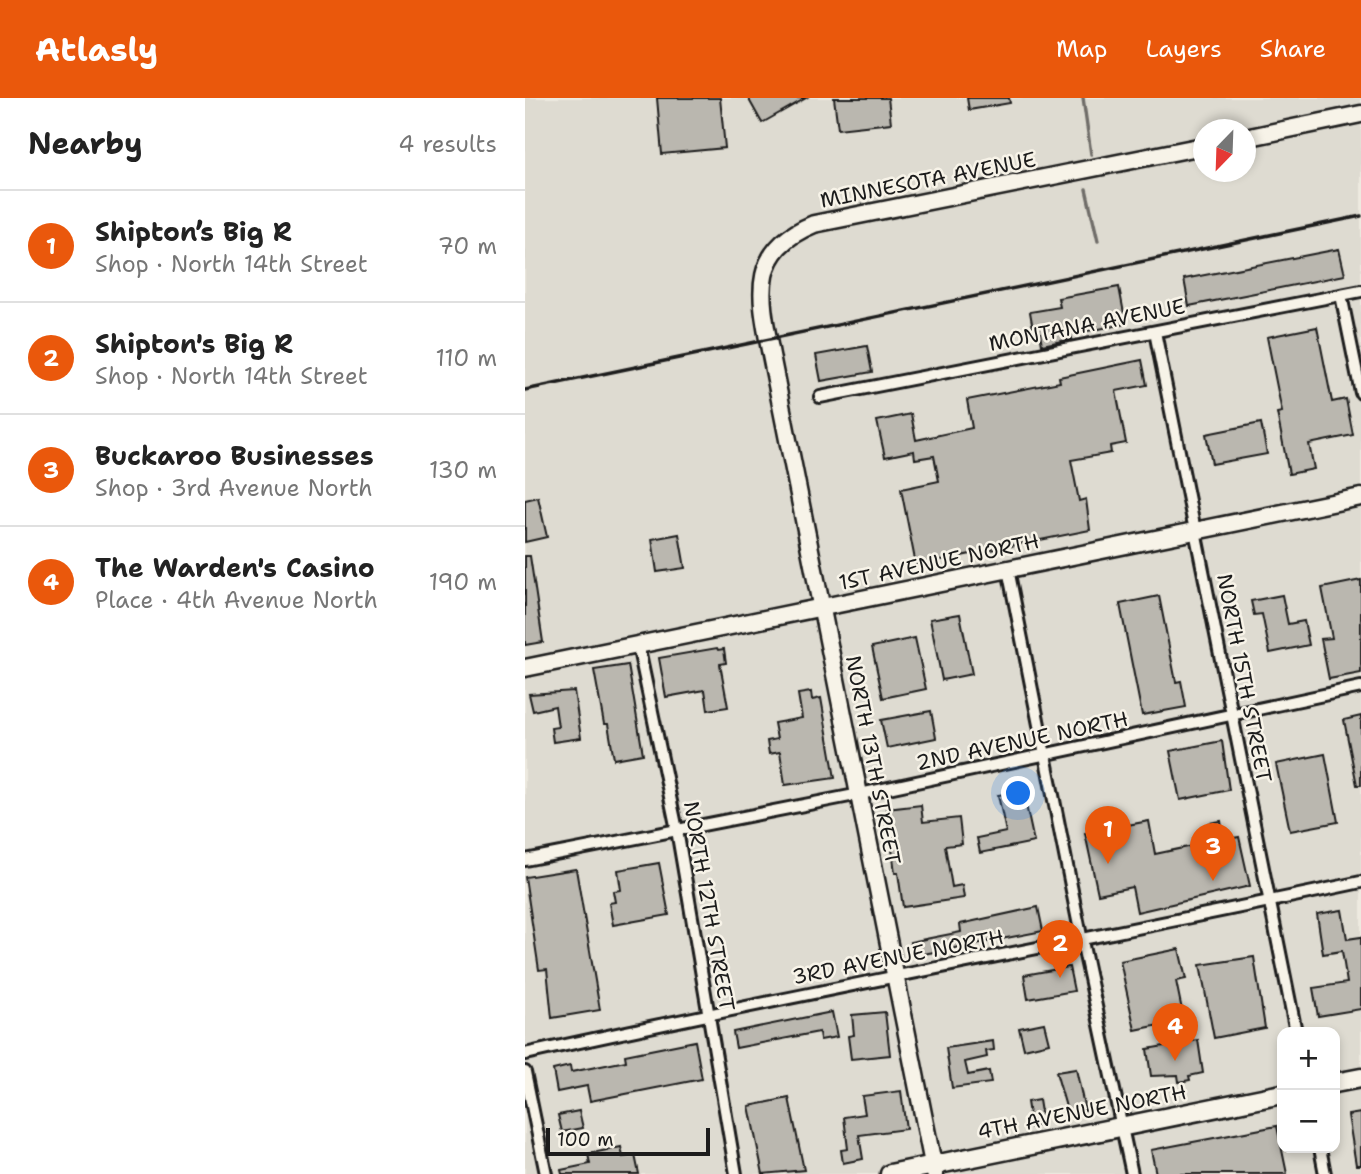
<!DOCTYPE html>
<meta charset="utf-8">
<style>
body{margin:0;font-family:"Shantell Sans",sans-serif;background:#f6f6f6;color:#222}
.controls{position:absolute;right:21px;bottom:21px;display:grid;overflow:hidden;border-radius:14px;box-shadow:0 4px 10px #0003}
.controls button{width:63px;height:63px;display:grid;place-items:center;padding:0;border:0;border-bottom:2px solid #e0e0e0;background:#fff;color:#222;font:35px sans-serif}
.compass{position:absolute;left:668px;top:21px;width:63px;height:63px;border-radius:50%;background:#fff;box-shadow:0 4px 10px #0003;rotate:203deg}
.scale{position:absolute;left:21px;bottom:18px;width:164px;box-sizing:border-box;padding-left:7px;border:4px solid #1c1c1c;border-top:0;font-size:19px;line-height:24px;white-space:nowrap;color:#1c1c1c;-webkit-text-stroke:5px #f7f3e8;paint-order:stroke}
.you{position:absolute;left:494px;top:696px;width:24px;height:24px;margin:-18px;border:5px solid #fff;border-radius:50%;background:#1a73e8;box-shadow:0 0 0 10px #1a73e833}
.badge{display:grid;place-items:center;width:46px;height:46px;border-radius:50%;background:#ea580c;color:#fff;font-size:23px;font-weight:700}
.pin{position:absolute;translate:-50% -58px;filter:drop-shadow(0 2px 4px #0008)}
.pin::after{content:'';position:absolute;top:37px;width:24px;height:21px;background:inherit;clip-path:polygon(0 0,100% 0,50% 100%)}
.list{margin:0;padding:0;list-style:none}
h2{display:flex;justify-content:space-between;align-items:center;height:91px;margin:0;padding:0 28px;font-size:30px}
h2 small{font-size:23px;font-weight:400;color:#767676}
.list li{display:grid;grid-template-columns:46px 1fr auto;gap:21px;align-items:center;box-sizing:border-box;height:112px;padding:0 28px;border-top:2px solid #e0e0e0}
.list b{display:block;font-size:26px;white-space:nowrap}
.list p{margin:0;font-size:23px;white-space:nowrap;color:#767676}
.list em{font-size:23px;font-style:normal;color:#767676}
.map{position:relative;flex:none;width:836px;height:1076px;overflow:hidden}
header{display:flex;align-items:center;gap:42px;box-sizing:border-box;height:98px;padding:0 35px;background:#ea580c;color:#fff}
header strong{font-size:33px}
nav{display:flex;gap:38px;margin-inline-start:auto;font-size:24px}
main{display:flex}
aside{flex:1;background:#fff}
.map>svg:first-child{display:block}
.built{fill:#dedbd1;fill-rule:evenodd}
.lines{fill:none;stroke-linecap:round;stroke-linejoin:round}
.stream{stroke:#6f6d69;stroke-width:3.5}
.building{fill:#bab7af;stroke:#1c1c1c;stroke-width:2}
.street-casing{stroke:#1c1c1c;stroke-width:16}
.secondary-casing{stroke:#1c1c1c;stroke-width:21}
.primary-casing{stroke:#1c1c1c;stroke-width:23}
.street{stroke:#f7f3e8;stroke-width:10}
.secondary{stroke:#f7f3e8;stroke-width:16}
.primary{stroke:#f7f3e8;stroke-width:18}
.rail{stroke:#1c1c1c;stroke-width:3.5}
.labels{text-anchor:middle;stroke-width:5;stroke-linejoin:round;paint-order:stroke}
.street-label{font-size:21px;fill:#1c1c1c;stroke:#f7f3e8}
</style>
<header>
<strong>Atlasly</strong>
<nav><a>Map</a><a>Layers</a><a>Share</a></nav>
</header>
<main>
<aside>
<h2>Nearby<small>4 results</small></h2>
<ul class="list">
<li><span class="badge">1</span><div><b>Shipton’s Big R</b><p>Shop · North 14th Street</p></div><em>70 m</em></li>
<li><span class="badge">2</span><div><b>Shipton's Big R</b><p>Shop · North 14th Street</p></div><em>110 m</em></li>
<li><span class="badge">3</span><div><b>Buckaroo Businesses</b><p>Shop · 3rd Avenue North</p></div><em>130 m</em></li>
<li><span class="badge">4</span><div><b>The Warden's Casino</b><p>Place · 4th Avenue North</p></div><em>190 m</em></li>
</ul>
</aside>
<div class="map">
<svg width="836" height="1076" viewBox="0 0 836 1076">
<rect width="100%" height="100%" fill="#eeeae0"/>
<filter id="ink" filterUnits="userSpaceOnUse"><feTurbulence type="fractalNoise" baseFrequency=".0143" numOctaves="2"/><feDisplacementMap in="SourceGraphic" scale="14" xChannelSelector="R" yChannelSelector="G"/><feConvolveMatrix kernelMatrix="1 2 1 2 8 2 1 2 1" color-interpolation-filters="sRGB"/></filter>
<g filter="url(#ink)">
<path class="built" d="M0,0h836v1076h-836zM678,32h42v42h-42zM757,934h53v116h-53z"/>
<g class="lines">
<g class="stream">
<path d="M558,0l8,56"/>
<path d="M561,91l12,52"/>
</g>
</g>
<g class="building">
<path d="M132,0h63l5,50 -63,6z"/>
<path d="M223,0h58l-44,25z"/>
<path d="M309,0h54l3,25 -53,6z"/>
<path d="M442,0h42l1,5 -41,7z"/>
<path d="M814,151l6,26 -156,31 -5,-27z"/>
<path d="M594,189l7,37 -55,10 1,5 -30,6 -2,-12 -6,1 -4,-22 30,-5 -2,-9z"/>
<path d="M792,229l15,75 14,-3 7,36 -44,9 5,25 -25,5 -12,-61 5,-1 -15,-75z"/>
<path d="M342,248l5,26 -51,9 -5,-26z"/>
<path d="M617,262l5,25 -31,6 10,52 -16,3 1,7 -40,7 8,41 7,-2 4,31 -174,35 -15,-76 38,-8 -5,-25 -19,3 -1,-8 -29,6 -8,-36 34,-7 5,26 56,-12 -5,-28 93,-18 -1,-5z"/>
<path d="M736,325l6,31 -55,10 -6,-30z"/>
<path d="M13,399l9,40 -22,5v-42z"/>
<path d="M154,436l6,34 -28,4 -5,-33z"/>
<path d="M0,458h5l13,86 -18,3z"/>
<path d="M836,482v93l-32,6 -8,-40 11,-1 -10,-50z"/>
<path d="M757,497l6,29 16,-3 5,24 -39,8 -8,-39 -8,1 -3,-14z"/>
<path d="M634,498l17,86 5,-1 5,26 -44,8 -22,-111z"/>
<path d="M435,516l12,60 -30,6 -12,-61z"/>
<path d="M390,540l11,51 -43,9 -11,-51z"/>
<path d="M192,550l1,2 6,-1 2,14 -6,1 8,43 -20,3 -3,-20 -39,7 -7,-39z"/>
<path d="M103,567l15,89 -29,5 -6,-35h-4l-10,-54z"/>
<path d="M49,593l7,47 -28,4 -2,-14 7,-1 -3,-21 -22,5 -4,-17z"/>
<path d="M286,594l1,8 9,-2 14,80 -50,7 -5,-33 -11,2 -2,-13 10,-2 -3,-16 28,-5 -4,-24z"/>
<path d="M406,613l5,27 -49,10 -6,-28z"/>
<path d="M836,618v69h-4l-13,-65z"/>
<path d="M697,643l7,49 -49,10 -10,-49z"/>
<path d="M800,656l13,68 -48,9 -14,-67z"/>
<path d="M498,693l11,51 -54,11 -3,-15 29,-6 -8,-37z"/>
<path d="M396,707l2,17 36,-4 3,26 -17,2 7,41 10,-2 2,13 -61,9 -5,-34h-3l-8,-64z"/>
<path d="M624,723l6,33 57,-12 -3,-19 12,-2 3,19 15,-3 11,49 -113,26 -5,-25 -34,7 -13,-61z"/>
<path d="M134,765l10,52 -56,10 -4,-22 6,-1 -2,-11 8,-1 -3,-20z"/>
<path d="M51,771l24,141 -48,8 -5,-49 -8,1 -14,-93z"/>
<path d="M513,809l5,24 -130,25 -3,-14 51,-10 -1,-8z"/>
<path d="M817,812l5,29 14,-2v72l-43,7 -5,-28 34,-5 -5,-32 -19,3 -6,-40z"/>
<path d="M654,851l7,30 -10,2 8,39 -49,10 -15,-69z"/>
<path d="M729,859l11,71 -51,10 -14,-73z"/>
<path d="M544,869l5,24 -46,8 -4,-24z"/>
<path d="M307,914l5,25 -17,3 -1,-8 -83,16 -3,-16z"/>
<path d="M360,914l5,43 -39,4 -3,-23 6,-1 -2,-20z"/>
<path d="M519,925l5,20 -25,6 -5,-21z"/>
<path d="M673,942l5,33 -14,3 1,4 -11,2 -1,-7 -27,1 -4,-27z"/>
<path d="M170,943l7,38 -112,22 -3,-15 -30,6 -4,-22 17,-4 1,6 55,-11 -1,-6z"/>
<path d="M468,943l1,9 -8,1 1,6 -22,5 3,13 21,-4 2,12 -39,5 -6,-40z"/>
<path d="M551,971l9,41 -17,4 -12,-42z"/>
<path d="M376,993l5,38 -47,6 4,24 -20,4 -2,-13 7,-1 -4,-32 21,-3 -3,-18z"/>
<path d="M264,1000l15,72 -41,4 -14,-68z"/>
<path d="M514,1002l4,25 -12,2 -4,-25z"/>
<path d="M54,1013l4,17 -21,4 -4,-17z"/>
<path d="M836,1015v52h-5l-8,-50z"/>
<path d="M752,1028l10,48h-131l-5,-24z"/>
<path d="M96,1049l2,10 12,-2 4,19h-77l-1,-4 29,-6 -2,-10z"/>
</g>
<g class="lines">
<defs>
<g id="street">
<path d="M816,197l20,98"/>
<path d="M630,234l141,700"/>
<path d="M295,299l541,-106"/>
<path d="M483,471l74,372 50,233"/>
<path d="M113,547l39,185 59,344"/>
<path d="M0,762l335,-66 501,-107"/>
<path d="M0,956c278,-62 558,-113 836,-172"/>
<path d="M0,974l21,102"/>
<path d="M795,1050l5,26"/>
</g>
<g id="secondary">
<path d="M720,40l116,-24"/>
<path d="M0,570l836,-171"/>
<path d="M410,1076l-164,-819c-11,-58 -23,-104 43,-131l389,-78"/>
</g>
<g id="primary">
<path d="M810,985l26,-5"/>
<path d="M365,1076l392,-80"/>
</g>
</defs>
<use href="#street" class="street-casing"/>
<use href="#secondary" class="secondary-casing"/>
<use href="#primary" class="primary-casing"/>
<use href="#street" class="street"/>
<use href="#secondary" class="secondary"/>
<use href="#primary" class="primary"/>
<path class="rail" d="M0,292l836,-174"/>
</g>
</g>
<g class="labels">
<g class="street-label">
<text transform="translate(403 82) rotate(-11)" y="7">MINNESOTA AVENUE</text>
<text transform="translate(562 227) rotate(-11)" y="7">MONTANA AVENUE</text>
<text transform="translate(414 464) rotate(-12)" y="7">1ST AVENUE NORTH</text>
<text transform="translate(719 580) rotate(79)" y="7">NORTH 15TH STREET</text>
<text transform="translate(497 643) rotate(-12)" y="7">2ND AVENUE NORTH</text>
<text transform="translate(348 662) rotate(79)" y="7">NORTH 13TH STREET</text>
<text transform="translate(184 808) rotate(80)" y="7">NORTH 12TH STREET</text>
<text transform="translate(373 859) rotate(-11)" y="7">3RD AVENUE NORTH</text>
<text transform="translate(557 1014) rotate(-11)" y="7">4TH AVENUE NORTH</text>
</g>
</g>
</svg>
<div class="controls">
<button>+</button>
<button>−</button>
</div>
<svg class="compass" viewBox="-18 -18 36 36"><path d="M0-13l5 13h-10z" fill="#e53935"/><path d="M0 13l5-13h-10z" fill="#767676"/></svg>
<div class="scale">100 m</div>
<div class="you"></div>
<div class="pin badge" style="left:583px;top:766px">1</div>
<div class="pin badge" style="left:535px;top:880px">2</div>
<div class="pin badge" style="left:688px;top:783px">3</div>
<div class="pin badge" style="left:650px;top:963px">4</div>
</div>
</main>
